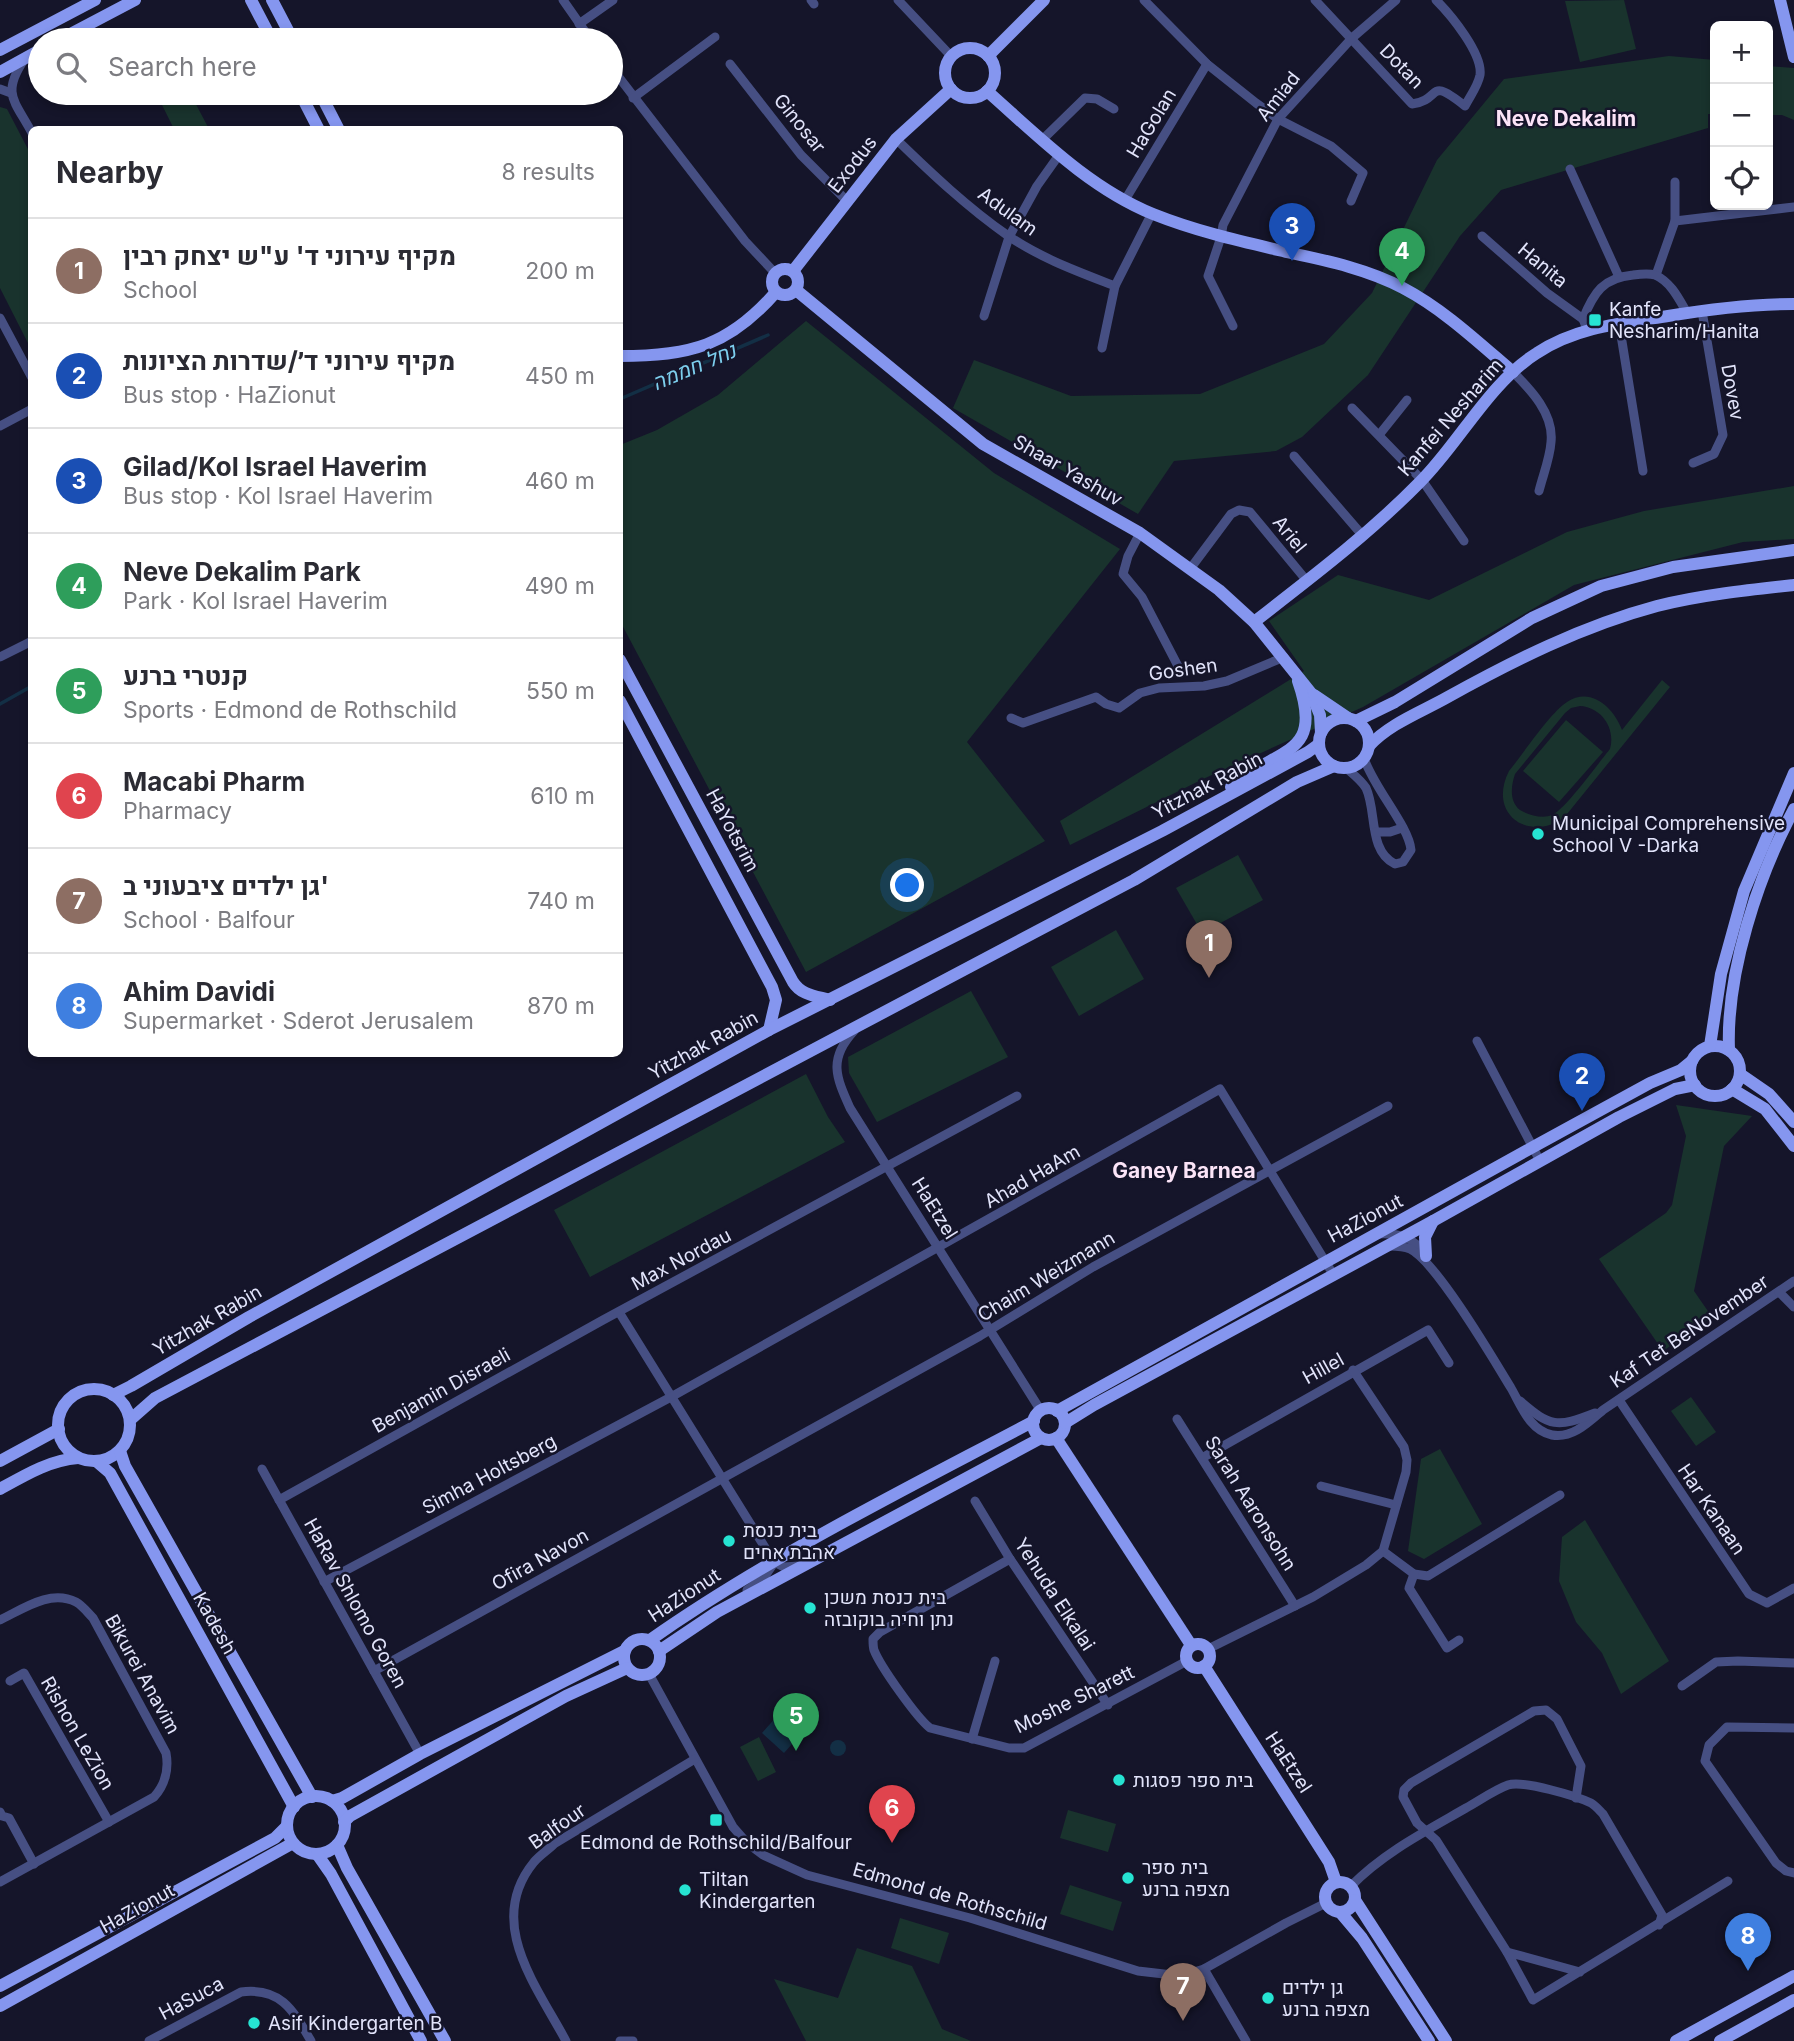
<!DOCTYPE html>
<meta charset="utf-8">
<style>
body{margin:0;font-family:Inter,Heebo,sans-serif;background:#f2f2f3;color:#2b2b33}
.controls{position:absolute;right:21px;top:21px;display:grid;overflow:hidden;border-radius:10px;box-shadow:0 4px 10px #0003}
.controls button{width:63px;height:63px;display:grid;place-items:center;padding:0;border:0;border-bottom:2px solid #e1e1e2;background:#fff;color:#2b2b33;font:35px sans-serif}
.you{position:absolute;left:908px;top:886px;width:24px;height:24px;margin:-18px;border:5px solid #fff;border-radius:50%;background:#1a73e8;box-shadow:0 0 0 10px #1a73e833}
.badge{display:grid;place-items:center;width:46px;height:46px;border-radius:50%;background:#ea580c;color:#fff;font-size:23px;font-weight:700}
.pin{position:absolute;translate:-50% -58px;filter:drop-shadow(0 2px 4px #0008)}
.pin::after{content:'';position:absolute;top:37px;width:24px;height:21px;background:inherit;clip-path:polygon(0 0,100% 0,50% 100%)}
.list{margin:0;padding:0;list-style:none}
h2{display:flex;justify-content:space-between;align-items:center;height:91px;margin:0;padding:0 28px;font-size:30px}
h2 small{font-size:23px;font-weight:400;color:#7c7c81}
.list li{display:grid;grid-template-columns:46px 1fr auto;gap:21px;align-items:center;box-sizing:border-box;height:105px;padding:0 28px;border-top:2px solid #e1e1e2}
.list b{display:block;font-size:26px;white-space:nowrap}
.list p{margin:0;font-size:23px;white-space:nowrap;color:#7c7c81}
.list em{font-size:23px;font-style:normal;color:#7c7c81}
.icon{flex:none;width:38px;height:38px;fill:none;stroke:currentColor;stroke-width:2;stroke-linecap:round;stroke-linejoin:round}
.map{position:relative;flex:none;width:1794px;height:2041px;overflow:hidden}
.search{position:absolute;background:#fff;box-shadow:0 4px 10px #0003;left:28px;top:28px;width:595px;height:77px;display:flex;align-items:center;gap:18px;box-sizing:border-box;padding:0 24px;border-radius:38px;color:#7c7c81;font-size:26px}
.panel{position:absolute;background:#fff;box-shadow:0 4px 10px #0003;left:28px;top:126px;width:595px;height:931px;border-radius:10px}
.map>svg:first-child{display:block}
.green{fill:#19332d;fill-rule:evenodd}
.water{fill:#132f45}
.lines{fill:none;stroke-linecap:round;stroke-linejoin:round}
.stream{stroke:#132f45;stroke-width:3.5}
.street{stroke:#464f83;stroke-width:9}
.secondary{stroke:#8596ef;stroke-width:12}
.poi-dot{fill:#26e3d2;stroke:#15152a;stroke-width:2.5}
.labels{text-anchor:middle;stroke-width:5;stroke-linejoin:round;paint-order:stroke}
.street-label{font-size:19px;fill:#e2e4fb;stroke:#15152a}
.poi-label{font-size:19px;fill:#e2e4fb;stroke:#15152a;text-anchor:start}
.neighbourhood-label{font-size:21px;font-weight:bold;fill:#fbe4f7;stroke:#15152a}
.water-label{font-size:21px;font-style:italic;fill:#7dcfee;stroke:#15152a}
</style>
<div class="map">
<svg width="1794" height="2041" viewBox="0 0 1794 2041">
<rect width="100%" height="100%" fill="#15152a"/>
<g class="green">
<path d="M1624,0l12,49 -56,13 -15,-61z"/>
<path d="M1669,56l46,4v54h-7v14l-207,62 -41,46 -92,139 -66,62 -26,14 -102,10 -36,53 -185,-106 21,-48 97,36 129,-2 124,-50 48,-51 65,-133 67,-81z"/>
<path d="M1768,66l26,2v52l-12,-5h-14z"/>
<path d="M181,93h9l19,36h-35l-13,-26z"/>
<path d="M0,107l7,2 24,46v194l-31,-61z"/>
<path d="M806,321l188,152 126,76 -153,193 78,99 -239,131 -186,-351v-176l37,-15 61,-35z"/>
<path d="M1794,486v53l-51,3 -169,43 -211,122 -160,72 -133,66 -10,-24 244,-150 -35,-50 69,-46 91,25 138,-68 77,-21z"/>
<path d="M1662,680l8,7 -107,132c-38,23 -75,-7 -54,-48 14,-17 41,-58 58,-69 24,-16 47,6 55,28zM1580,706c21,1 36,22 30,43 -10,12 -46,62 -58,66 -9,4 -24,0 -32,-5 -11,-9 -9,-24 -5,-36l50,-61 6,-5z"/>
<path d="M1566,720l37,32 -44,50 -36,-31z"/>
<path d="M1238,855l25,45 -61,33 -26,-45z"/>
<path d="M1116,930l28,49 -65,37 -28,-49z"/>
<path d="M971,991l37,66 -131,65 -28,-49 -1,-16z"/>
<path d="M806,1074l22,43 17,25 -255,135 -36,-67z"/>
<path d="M1676,1105l76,11 -28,30 -30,145 18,26 -49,34 -64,-92 67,-46 6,-8 14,-69z"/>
<path d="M1691,1397l25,35 -20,14 -25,-35z"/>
<path d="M1440,1449l42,75 -58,35 -16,-8 13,-92z"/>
<path d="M1585,1520l84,141 -48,33 -19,-41 -26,-31 -17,-41 3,-44z"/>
<path d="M759,1737l17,35 -18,9 -18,-34z"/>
<path d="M1068,1810l48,14 -8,28 -48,-14z"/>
<path d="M1070,1885l52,17 -9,29 -53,-17z"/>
<path d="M900,1918l49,15 -10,31 -48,-16z"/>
<path d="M857,1948l55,18 30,63 29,12h-165l-32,-62 64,19z"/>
</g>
<g class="water">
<path d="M794,1697l22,20 -32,36 -22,-20z"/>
<circle cx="838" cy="1748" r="8"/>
</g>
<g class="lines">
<g class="stream">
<path d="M620,399l148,-64"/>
<path d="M0,704l32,-18"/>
</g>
<g class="street">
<path d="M563,0l28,40"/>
<path d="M811,0l3,4"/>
<path d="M898,0l53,56"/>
<path d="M1144,0l63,64 49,39 22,16 53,27 32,27 -12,28"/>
<path d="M1315,0l97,104c31,-4 14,-29 53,2 5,-10 13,-20 15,-31 3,-21 -29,-60 -44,-75"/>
<path d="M579,24l34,-24"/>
<path d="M24,60c-23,34 -9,41 8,73"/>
<path d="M730,64l71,91 46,46"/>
<path d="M611,67l134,174 30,32"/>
<path d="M0,89l11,4"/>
<path d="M633,98l82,-61"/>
<path d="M896,139c35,34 71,68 111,96 33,23 72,37 108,51"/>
<path d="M1042,140l43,-42 12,1 17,10"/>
<path d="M1570,169l49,108"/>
<path d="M1125,200l82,-136"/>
<path d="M1675,221l119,-14"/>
<path d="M1482,236l65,57 36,26"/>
<path d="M1656,275l19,-54v-39"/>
<path d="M984,316l25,-79 28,-51 22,-31"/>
<path d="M0,318l32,60"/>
<path d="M1619,323l24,148"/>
<path d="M1233,326l-25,-50 13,-39 2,-12 55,-106 74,-81 44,-38"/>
<path d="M1587,329l-4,-10c11,-27 20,-41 50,-44 7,-1 16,-2 22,0 16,7 24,24 32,38"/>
<path d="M1102,348l13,-62 37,-73"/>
<path d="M1513,372c18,18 41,42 38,70 -1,16 -8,33 -12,49"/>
<path d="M1352,408l70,72 42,61"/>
<path d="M0,426l32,-17"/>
<path d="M1379,435l28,-35"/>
<path d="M1294,456l69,80"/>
<path d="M1693,463l21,-9 9,-19 -21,-124"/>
<path d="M1140,533l-12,23 -5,18 19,23 37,71"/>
<path d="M1190,569l41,-55 8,-4 11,2 57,69"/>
<path d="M0,657l32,-16"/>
<path d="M1011,718l12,5 73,-26 10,7 13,4 21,-15 19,-5 45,-2 23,-5 57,-24"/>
<path d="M1346,768c7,6 15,12 20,20 11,23 2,63 29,76l8,-2 8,-12c-2,-24 -38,-63 -47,-92"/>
<path d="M1376,832h14l12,-4"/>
<path d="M854,1031c-26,28 -18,46 -4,77l191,303"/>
<path d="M1477,1041l63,120"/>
<path d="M1378,1234c21,-1 36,3 47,21"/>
<path d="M1389,1246c7,0 15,0 21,3 26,12 84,111 101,139 10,17 18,42 41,47 20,4 37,-13 51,-25l191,-129"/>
<path d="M1779,1292l15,15"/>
<path d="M619,1312l155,250 10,5 15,-1"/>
<path d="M1619,1400l130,194 18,9 27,-15"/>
<path d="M1520,1401c30,26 37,27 75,12"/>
<path d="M1177,1419l118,187"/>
<path d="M1202,1458l226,-128 21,33"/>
<path d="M262,1469l158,285"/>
<path d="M1321,1486l75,19"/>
<path d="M279,1500l324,-180 414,-224"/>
<path d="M975,1501l35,58 98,146"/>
<path d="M1383,1551l31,23 14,2 132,-81"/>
<path d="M1010,1559l-130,73 -7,7c0,2 0,8 1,11 6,16 43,68 56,78l79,20h15l163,-87"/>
<path d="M1414,1574l-5,14 38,60 12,-8"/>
<path d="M324,1582l347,-185 549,-308 113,185"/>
<path d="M747,1590l16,-11 11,-16"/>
<path d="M0,1620c23,-11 50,-31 76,-18 6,3 12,11 17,16l73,135c3,16 -1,32 -12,44l-154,85"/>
<path d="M1208,1649l105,-52 53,-32 17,-14 23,-79 1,-12 -3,-13 -51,-77"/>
<path d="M374,1671l606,-335 113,-69 295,-161"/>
<path d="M649,1674l84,153 14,16 16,12 44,20 163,43 168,53 43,5 23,-7 82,-46 40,-20"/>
<path d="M10,1681l14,-8 85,149"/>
<path d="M1682,1686l34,-24 22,-1 56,2"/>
<path d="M1794,1728l-67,-1 -18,18 -4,16 71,102 10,8 8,2"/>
<path d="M972,1739l23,-78"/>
<path d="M0,1812l2,4 7,2 25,46"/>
<path d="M1351,1886c32,-33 75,-55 115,-78 13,-7 28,-18 42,-23 15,-5 68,11 83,18 5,3 8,7 12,11l59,101 -3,10"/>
<path d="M1507,1952l-71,-112 -19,-17 -14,-26 1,-7 7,-7 123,-72 12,-1 11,9 24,47 -5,32"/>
<path d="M1204,1969l42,72"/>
<path d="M1580,1972l-73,-20 26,48 195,-119"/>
<path d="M149,2041l92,-49c40,-5 52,18 70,49"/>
<path d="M566,2041c-30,-56 -81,-119 -32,-179 6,-7 14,-12 20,-18l141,-85"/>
<path d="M620,2041h13"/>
</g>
<g class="secondary">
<path d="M251,0l21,40"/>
<path d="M272,0l21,40"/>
<path d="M1780,0l14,57"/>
<path d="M59,40l76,-40"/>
<circle cx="970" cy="73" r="25"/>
<path d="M0,50l95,-50"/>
<path d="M988,56l56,-56"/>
<path d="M0,72l40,-22"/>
<path d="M987,91c51,45 102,97 166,123 45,18 91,28 138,39 38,8 78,17 112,35 40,21 75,54 110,84"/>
<path d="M300,93l19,37"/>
<path d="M320,93l19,37"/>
<circle cx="785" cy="282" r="13"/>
<path d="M793,271l103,-132 55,-50"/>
<path d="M796,290l187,154 157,89 79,57 35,32 57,71 9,22 1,18"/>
<path d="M620,356c70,0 109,-10 156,-64"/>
<path d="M1254,622c58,-45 115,-88 166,-140 40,-40 69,-99 117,-129 39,-26 85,-30 131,-37 42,-7 84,-12 126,-12"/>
<path d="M620,660l173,322c8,13 23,14 37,18"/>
<path d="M1314,695l34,23"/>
<path d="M620,701l152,286 4,13 -7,30"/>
<circle cx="1344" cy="743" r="25"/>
<path d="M1356,721l39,-19 137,-84 69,-32 72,-19 121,-17"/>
<path d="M1369,746c20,-22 52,-34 77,-48 67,-37 136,-72 211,-92 44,-11 91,-16 137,-21"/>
<path d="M1231,787c46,-41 94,-29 67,-106"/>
<circle cx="1715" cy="1071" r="25"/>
<path d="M1710,1046l11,-72 23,-83 50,-118"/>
<path d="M1729,1050c-3,-77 29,-174 65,-241"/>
<path d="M1740,1074l29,20 25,28"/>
<path d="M1732,1089l33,20 29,37"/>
<path d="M1426,1256l-1,-19 8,-16"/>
<circle cx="94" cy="1425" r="36"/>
<path d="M113,1395l18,-9 118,-69 520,-287 393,-199 146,-79 11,-8"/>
<circle cx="1049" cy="1424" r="16"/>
<path d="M1057,1411l476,-264 117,-64 31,-13 11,-9"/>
<path d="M130,1420l25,-22 905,-479 74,-39 163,-98 37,-16"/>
<path d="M1065,1423l29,-18 339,-184 186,-104 56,-28 20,-4"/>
<path d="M1056,1438l135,207"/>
<path d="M120,1451l5,15 187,331"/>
<path d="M0,1461l59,-32"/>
<path d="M96,1461l14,12 184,334"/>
<path d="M0,1489c25,-14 50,-29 78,-31"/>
<circle cx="642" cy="1657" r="18"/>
<path d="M650,1640c118,-83 256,-151 384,-219"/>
<circle cx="1198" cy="1656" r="12"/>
<path d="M659,1651l58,-39 324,-174"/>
<path d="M1204,1666l111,174 14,22 7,20"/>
<circle cx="316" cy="1825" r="29"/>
<path d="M332,1801l10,-3 78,-44 204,-103"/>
<path d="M344,1822l6,-6 216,-120 61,-28"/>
<path d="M337,1845l10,23 98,173"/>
<path d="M317,1854l14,20 90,167"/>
<circle cx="1340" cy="1897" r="15"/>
<path d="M1355,1900l91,141"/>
<path d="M1340,1912l22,26 67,103"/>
<path d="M0,1986l275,-148 12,-12"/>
<path d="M0,2006l293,-163"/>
<path d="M1676,2041l118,-65"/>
<path d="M1720,2041l74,-41"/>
</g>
</g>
<g class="poi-dot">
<rect x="1588" y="313" width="14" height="14" rx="3.5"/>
<circle cx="1538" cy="834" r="7"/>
<circle cx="729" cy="1541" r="7"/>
<circle cx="810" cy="1608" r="7"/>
<circle cx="1119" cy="1780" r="7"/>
<rect x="709" y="1813" width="14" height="14" rx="3.5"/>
<circle cx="1128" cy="1878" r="7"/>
<circle cx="685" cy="1890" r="7"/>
<circle cx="1268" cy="1998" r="7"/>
<circle cx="254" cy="2023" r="7"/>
</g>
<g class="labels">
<g class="street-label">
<text transform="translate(1402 66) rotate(46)" y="7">Dotan</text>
<text transform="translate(1278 96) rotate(-52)" y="7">Amiad</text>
<text transform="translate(800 123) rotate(51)" y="7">Ginosar</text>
<text transform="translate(1151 123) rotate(-59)" y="7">HaGolan</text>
<text transform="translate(852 164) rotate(-52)" y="7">Exodus</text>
<text transform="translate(1008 211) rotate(36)" y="7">Adulam</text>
<text transform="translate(1543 265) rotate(40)" y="7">Hanita</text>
<text transform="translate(1733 392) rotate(80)" y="7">Dovev</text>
<text transform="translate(1450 417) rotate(-49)" y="7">Kanfei Nesharim</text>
<text transform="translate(1068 470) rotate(30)" y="7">Shaar Yashuv</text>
<text transform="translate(1290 534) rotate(51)" y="7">Ariel</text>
<text transform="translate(1183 669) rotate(-8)" y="7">Goshen</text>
<text transform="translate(1207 785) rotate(-28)" y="7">Yitzhak Rabin</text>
<text transform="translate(733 830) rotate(62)" y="7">HaYotsrim</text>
<text transform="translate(703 1045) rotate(-29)" y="7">Yitzhak Rabin</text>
<text transform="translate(1032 1176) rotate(-30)" y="7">Ahad HaAm</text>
<text transform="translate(935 1208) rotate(58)" y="7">HaEtzel</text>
<text transform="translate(1365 1218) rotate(-28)" y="7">HaZionut</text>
<text transform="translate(681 1259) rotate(-28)" y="7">Max Nordau</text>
<text transform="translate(1046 1276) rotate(-31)" y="7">Chaim Weizmann</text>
<text transform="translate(207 1320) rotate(-30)" y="7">Yitzhak Rabin</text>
<text transform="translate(1689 1331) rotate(-34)" y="7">Kaf Tet BeNovember</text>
<text transform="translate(1323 1368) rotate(-29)" y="7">Hillel</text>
<text transform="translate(441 1390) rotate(-29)" y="7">Benjamin Disraeli</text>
<text transform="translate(489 1474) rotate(-28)" y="7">Simha Holtsberg</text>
<text transform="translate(1251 1503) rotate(58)" y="7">Sarah Aaronsohn</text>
<text transform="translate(1712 1509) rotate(56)" y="7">Har Kanaan</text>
<text transform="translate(540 1559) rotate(-29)" y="7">Ofira Navon</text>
<text transform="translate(1055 1594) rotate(57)" y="7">Yehuda Elkalai</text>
<text transform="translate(684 1595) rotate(-33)" y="7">HaZionut</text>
<text transform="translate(356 1603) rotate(61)" y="7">HaRav Shlomo Goren</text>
<text transform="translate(215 1623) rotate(61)" y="7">Kadesh</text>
<text transform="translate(143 1674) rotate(61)" y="7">Bikurei Anavim</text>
<text transform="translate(1074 1699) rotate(-26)" y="7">Moshe Sharett</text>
<text transform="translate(78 1733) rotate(60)" y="7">Rishon LeZion</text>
<text transform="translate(1289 1762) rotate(57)" y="7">HaEtzel</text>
<text transform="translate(557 1826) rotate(-35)" y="7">Balfour</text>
<text transform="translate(950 1896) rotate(16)" y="7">Edmond de Rothschild</text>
<text transform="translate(137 1908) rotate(-29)" y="7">HaZionut</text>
<text transform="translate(191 1998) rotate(-28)" y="7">HaSuca</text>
</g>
<g class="poi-label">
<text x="1609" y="316">Kanfe<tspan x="1609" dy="22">Nesharim/Hanita</tspan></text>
<text x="1552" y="830">Municipal Comprehensive<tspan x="1552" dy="22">School V -Darka</tspan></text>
<text x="743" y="1537">בית כנסת<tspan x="743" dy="22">אהבת אחים</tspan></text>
<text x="824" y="1604">בית כנסת משכן<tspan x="824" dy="22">נתן וחיה בוקובזה</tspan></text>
<text x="1133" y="1787">בית ספר פסגות</text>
<text x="716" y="1849" text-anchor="middle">Edmond de Rothschild/Balfour</text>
<text x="1142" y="1874">בית ספר<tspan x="1142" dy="22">מצפה ברנע</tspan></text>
<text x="699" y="1886">Tiltan<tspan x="699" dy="22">Kindergarten</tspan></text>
<text x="1282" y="1994">גן ילדים<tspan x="1282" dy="22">מצפה ברנע</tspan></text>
<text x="268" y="2030">Asif Kindergarten B</text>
</g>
<g class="neighbourhood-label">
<text x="1566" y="126">Neve Dekalim</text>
<text x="1184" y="1178">Ganey Barnea</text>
</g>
<g class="water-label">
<text transform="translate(694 367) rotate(-23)" y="7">נחל חממה</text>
</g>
</g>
</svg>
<div class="controls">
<button>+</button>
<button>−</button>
<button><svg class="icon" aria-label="locate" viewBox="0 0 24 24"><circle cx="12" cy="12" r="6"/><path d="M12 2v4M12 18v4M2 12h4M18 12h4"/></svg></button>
</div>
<div class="you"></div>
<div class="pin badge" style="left:1209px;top:978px;background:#8d6e63">1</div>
<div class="pin badge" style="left:1582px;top:1111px;background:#1a4fb4">2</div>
<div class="pin badge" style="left:1292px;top:261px;background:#1a4fb4">3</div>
<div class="pin badge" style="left:1402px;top:286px;background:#2e9e5b">4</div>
<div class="pin badge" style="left:796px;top:1751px;background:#2e9e5b">5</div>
<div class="pin badge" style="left:892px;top:1843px;background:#e0444e">6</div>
<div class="pin badge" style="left:1183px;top:2021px;background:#8d6e63">7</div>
<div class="pin badge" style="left:1748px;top:1971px;background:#3f7fe0">8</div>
<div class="search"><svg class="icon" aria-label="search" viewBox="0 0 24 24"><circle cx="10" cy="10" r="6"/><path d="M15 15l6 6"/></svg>Search here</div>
<section class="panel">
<h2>Nearby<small>8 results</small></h2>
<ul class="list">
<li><span class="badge" style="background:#8d6e63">1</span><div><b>מקיף עירוני ד' ע&quot;ש יצחק רבין</b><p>School</p></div><em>200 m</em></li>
<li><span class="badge" style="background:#1a4fb4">2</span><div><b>מקיף עירוני ד׳/שדרות הציונות</b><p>Bus stop · HaZionut</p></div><em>450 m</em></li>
<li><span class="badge" style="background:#1a4fb4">3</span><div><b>Gilad/Kol Israel Haverim</b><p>Bus stop · Kol Israel Haverim</p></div><em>460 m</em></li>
<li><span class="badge" style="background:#2e9e5b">4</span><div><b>Neve Dekalim Park</b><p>Park · Kol Israel Haverim</p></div><em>490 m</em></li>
<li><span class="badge" style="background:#2e9e5b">5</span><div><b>קנטרי ברנע</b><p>Sports · Edmond de Rothschild</p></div><em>550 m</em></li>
<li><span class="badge" style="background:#e0444e">6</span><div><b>Macabi Pharm</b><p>Pharmacy</p></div><em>610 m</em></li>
<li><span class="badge" style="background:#8d6e63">7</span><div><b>גן ילדים ציבעוני ב'</b><p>School · Balfour</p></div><em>740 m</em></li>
<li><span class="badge" style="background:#3f7fe0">8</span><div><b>Ahim Davidi</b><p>Supermarket · Sderot Jerusalem</p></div><em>870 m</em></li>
</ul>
</section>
</div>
